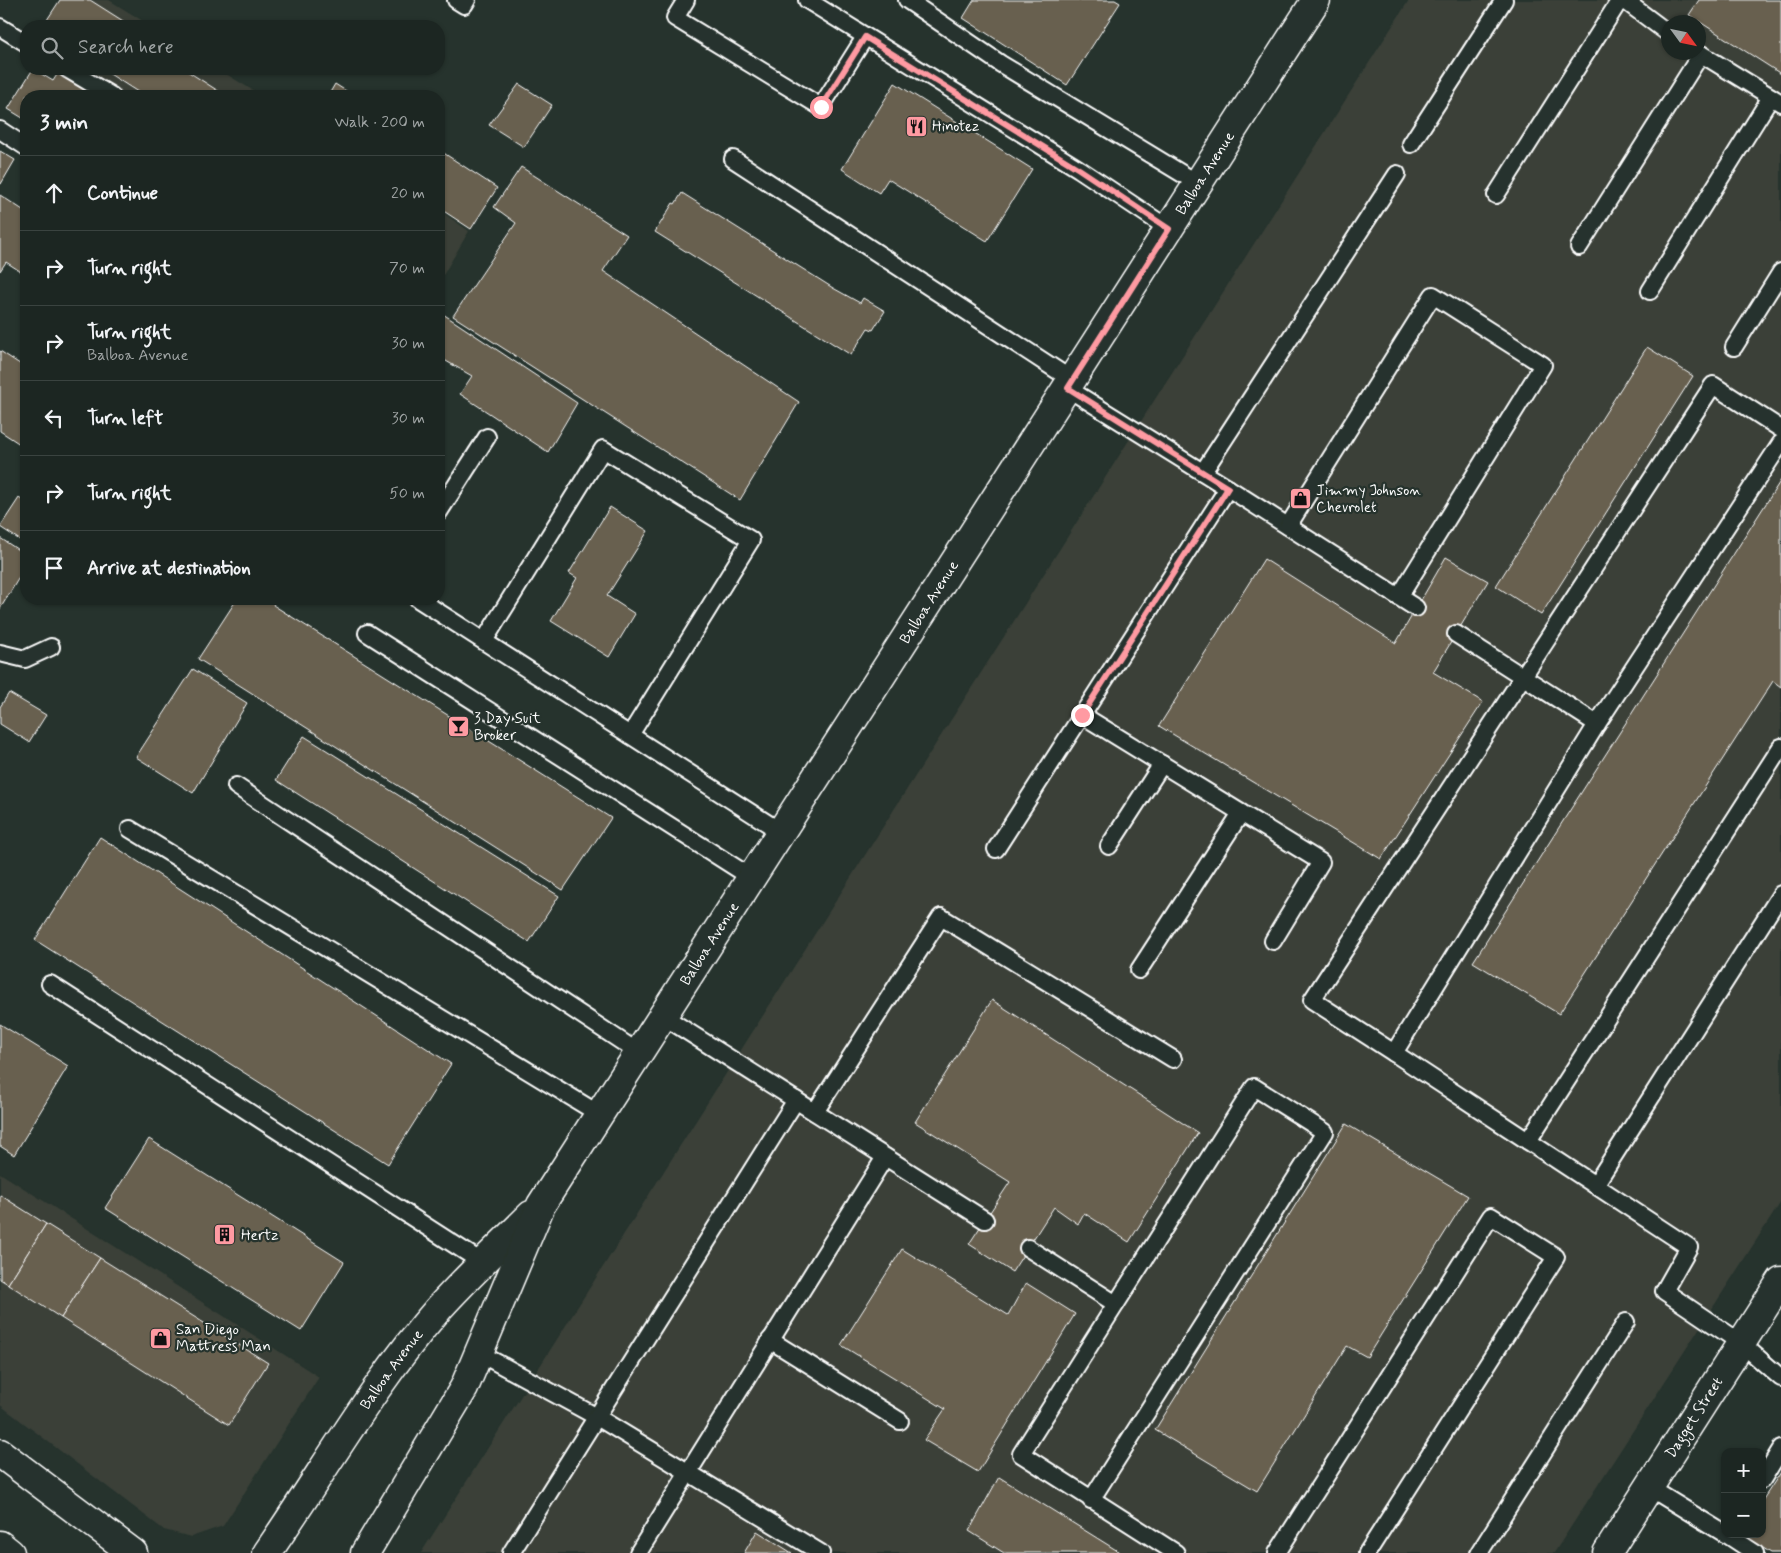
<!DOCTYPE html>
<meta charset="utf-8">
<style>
body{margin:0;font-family:Mynerve,sans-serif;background:#29322f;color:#f1f3f6}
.controls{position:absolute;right:15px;bottom:15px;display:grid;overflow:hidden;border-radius:10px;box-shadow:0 1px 4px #0004}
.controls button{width:45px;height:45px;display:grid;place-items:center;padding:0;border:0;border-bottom:1px solid #3a4340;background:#1c2622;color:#f1f3f6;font:25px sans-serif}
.compass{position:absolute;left:1661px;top:15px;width:45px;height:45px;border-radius:50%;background:#1c2622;box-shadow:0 1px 4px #0004;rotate:123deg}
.stop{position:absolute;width:15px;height:15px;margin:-11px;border:4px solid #ff9aa2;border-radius:50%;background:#fff}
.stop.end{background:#ff9aa2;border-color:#fff;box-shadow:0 1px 5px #0008}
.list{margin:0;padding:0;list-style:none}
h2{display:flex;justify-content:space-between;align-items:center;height:65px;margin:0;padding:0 20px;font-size:21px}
h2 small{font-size:16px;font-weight:400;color:#a0a5a5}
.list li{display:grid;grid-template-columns:32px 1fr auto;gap:15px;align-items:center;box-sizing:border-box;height:75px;padding:0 20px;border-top:1px solid #3a4340}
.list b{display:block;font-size:19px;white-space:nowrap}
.list p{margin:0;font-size:16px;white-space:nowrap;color:#a0a5a5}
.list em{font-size:16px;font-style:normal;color:#a0a5a5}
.icon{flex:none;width:28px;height:28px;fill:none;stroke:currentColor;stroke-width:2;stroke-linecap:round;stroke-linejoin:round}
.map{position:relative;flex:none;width:1781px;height:1553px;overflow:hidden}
.search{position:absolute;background:#1c2622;box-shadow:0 1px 4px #0004;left:20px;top:20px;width:425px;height:55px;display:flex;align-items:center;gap:12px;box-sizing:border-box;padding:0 18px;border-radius:20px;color:#a0a5a5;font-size:19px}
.panel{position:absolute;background:#1c2622;box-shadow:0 1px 4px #0004;left:20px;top:90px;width:425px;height:515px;border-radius:20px}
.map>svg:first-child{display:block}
.built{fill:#3a4038;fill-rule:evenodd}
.building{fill:#676050;stroke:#fff}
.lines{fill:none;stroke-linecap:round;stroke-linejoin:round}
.lane-casing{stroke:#fff;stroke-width:20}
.secondary-casing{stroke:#fff;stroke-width:31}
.primary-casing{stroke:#fff;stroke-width:31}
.lane{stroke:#26332d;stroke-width:16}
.secondary{stroke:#26332d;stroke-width:28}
.primary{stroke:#26332d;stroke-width:28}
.route{stroke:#ff9aa2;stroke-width:6}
.labels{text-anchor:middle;stroke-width:4.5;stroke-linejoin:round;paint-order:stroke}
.poi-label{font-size:15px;fill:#fff;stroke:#26332d;text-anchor:start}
.street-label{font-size:15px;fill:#fff;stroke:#26332d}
</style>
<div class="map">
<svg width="1781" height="1553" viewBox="0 0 1781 1553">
<rect width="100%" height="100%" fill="#26332d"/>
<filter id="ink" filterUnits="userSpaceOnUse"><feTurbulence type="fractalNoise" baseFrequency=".02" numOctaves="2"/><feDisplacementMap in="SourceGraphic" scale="10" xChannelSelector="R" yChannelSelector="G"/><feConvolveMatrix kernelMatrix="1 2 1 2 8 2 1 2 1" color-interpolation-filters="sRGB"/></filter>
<g filter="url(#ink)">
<g class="built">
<path d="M60,0h49l42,26h-108z"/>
<path d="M1409,0h372v1202l-227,351h-1133zM1668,22h30v30h-30z"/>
<path d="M59,69h159l44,27h-160z"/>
<path d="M439,210l30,21 -30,51z"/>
<path d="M0,1173l319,204 -96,149 -32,11 -27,-7 -164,-125z"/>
</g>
<g class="building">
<path d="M60,0h30l41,26h-88z"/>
<path d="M974,0h141l5,3 -53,82 -104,-67z"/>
<path d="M1699,0h82v74l-92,-59z"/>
<path d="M33,69l20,12 7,-11 42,26h-76v24l-18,-11z"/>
<path d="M102,69h82l42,27h-82z"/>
<path d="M895,83l137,86 -45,72 -99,-62 -9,14 -37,-24z"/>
<path d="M335,84l19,12h-26z"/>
<path d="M519,84l33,21 -28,42 -35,-22z"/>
<path d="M439,150l58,38 -26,41 -32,-21z"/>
<path d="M0,151l15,9 -14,24h-1z"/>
<path d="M521,167l106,68 -24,36 196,131 -59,98 -287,-184 63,-93 -22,-16z"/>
<path d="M682,193l151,95 27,15 3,-5 22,13 -12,19 -5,-2 -17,27 -196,-123 18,-29 2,1z"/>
<path d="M0,195l26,17v63l-20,-13 -6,9z"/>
<path d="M443,314l134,89 -29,49 -88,-58 12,-18 -33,-19v-37z"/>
<path d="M1647,347l46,29 -152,239 -45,-29z"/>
<path d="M0,351l26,17v80l-26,-17z"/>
<path d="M1781,480v207l-8,-6 -214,333 -86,-52z"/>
<path d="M19,498l7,5v41l-26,-17z"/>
<path d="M610,507l38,24 -41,65 28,18 -26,43 -58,-36 26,-43 -8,-5z"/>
<path d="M0,538l26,17v11l-26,43z"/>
<path d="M1446,557l42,24 -55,91 50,30 -102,157 -222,-133 105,-167 132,84z"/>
<path d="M237,599h40l-4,6 338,213 -48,72 -365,-231z"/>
<path d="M193,669l54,34 -54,90 -57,-36z"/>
<path d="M9,693l37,22 -17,27 -29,-18v-17z"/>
<path d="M304,736l255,160 -30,46 -253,-162z"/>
<path d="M100,837l351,227 -63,100 -353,-224z"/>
<path d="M992,1000l206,133 -69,109 -45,-29 -6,11 -24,-17 -42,65 -43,-28 41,-62 -95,-60z"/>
<path d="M0,1024l68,42 -54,89 -14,-9z"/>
<path d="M1346,1124l122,72 -101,161 -20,-11 -90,145 -102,-61z"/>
<path d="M149,1139l195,123 -43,69 -196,-123z"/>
<path d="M0,1195l46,29 -38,60 -8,-5z"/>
<path d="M46,1224l54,34 -39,60 -53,-34z"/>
<path d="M902,1249l106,66 18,-32 49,31 -97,158 -54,-32 21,-31 -104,-64z"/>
<path d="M100,1258l168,105 -39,62 -168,-107z"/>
<path d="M1781,1472v81h-10l-30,-19h21v-33z"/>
<path d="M999,1477l122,76h-117l-35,-22z"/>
<path d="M757,1531l35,22h-48z"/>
</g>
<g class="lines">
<defs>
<g id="lane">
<path d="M456,0l8,5 3,-5"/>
<path d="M686,0l-11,18 146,89 44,-70"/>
<path d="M807,0l272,169 90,60"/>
<path d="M907,0l94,64 198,120"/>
<path d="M1624,0l44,33"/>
<path d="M0,27l26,16"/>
<path d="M1698,52l83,51"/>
<path d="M67,69l45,27"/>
<path d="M0,130l26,17"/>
<path d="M1411,144l93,-144"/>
<path d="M733,159l339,221"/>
<path d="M1496,195l124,-195"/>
<path d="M1579,247l122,-193"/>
<path d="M1650,291l121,-194"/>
<path d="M1734,347l47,-75"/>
<path d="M1203,472l194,-298"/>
<path d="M1228,488l188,120"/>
<path d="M439,512l48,-75"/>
<path d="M1288,526l145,-231 110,70 -144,232"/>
<path d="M418,599l363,233"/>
<path d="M367,633l385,245"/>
<path d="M1456,634l141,90 -203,329 295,194 -25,44 77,52 40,35"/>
<path d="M484,641l119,-192 148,91 -121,195"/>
<path d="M0,653l25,6 26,-12"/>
<path d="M1082,715l239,147 -48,79"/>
<path d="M1597,724l184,-281"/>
<path d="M236,786l403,267"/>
<path d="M130,829l469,285"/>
<path d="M1109,846l53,-82"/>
<path d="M996,849l232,-361 -161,-100"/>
<path d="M1139,970l102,-157"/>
<path d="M50,984l433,279"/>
<path d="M663,1016l322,204"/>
<path d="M1394,1053l-82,-53 401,-615 68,44"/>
<path d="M815,1112l126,-195 232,142"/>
<path d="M1528,1141l253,-394"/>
<path d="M1595,1185l186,-291"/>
<path d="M1028,1248l88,56 -95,150 155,99"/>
<path d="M770,1340l130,81"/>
<path d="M479,1353l118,64 224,136"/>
<path d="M1762,1480l19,-31"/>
<path d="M1650,1488l75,46"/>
<path d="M1091,1500l234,-368 -71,-45 -138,217"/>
<path d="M1726,1534l29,19"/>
<path d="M511,1553l285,-453"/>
<path d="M638,1553l247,-396"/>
<path d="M1277,1553l214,-337 65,41 -189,296"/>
<path d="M1479,1553l147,-231"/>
</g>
<g id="secondary">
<path id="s1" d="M1607,1553l174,-272"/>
</g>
<g id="primary">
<path d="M0,1453l133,100"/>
<path d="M0,1545l10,8"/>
<path id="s2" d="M267,1553c57,-82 107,-171 173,-246 29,-32 61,-62 91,-92"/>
<path id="s3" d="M365,1553l99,-165 77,-183 775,-1205"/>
</g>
</defs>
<use href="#lane" class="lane-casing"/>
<use href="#secondary" class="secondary-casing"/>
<use href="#primary" class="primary-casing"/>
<use href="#lane" class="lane"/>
<use href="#secondary" class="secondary"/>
<use href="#primary" class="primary"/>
</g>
</g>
<g class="lines" filter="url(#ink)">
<path class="route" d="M821,107l44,-70 214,132 90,60 -101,159 160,100 -146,227"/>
</g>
<defs>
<symbol id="restaurant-square" viewBox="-11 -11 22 22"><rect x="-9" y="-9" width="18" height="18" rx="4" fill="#ff9aa2" stroke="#26332d"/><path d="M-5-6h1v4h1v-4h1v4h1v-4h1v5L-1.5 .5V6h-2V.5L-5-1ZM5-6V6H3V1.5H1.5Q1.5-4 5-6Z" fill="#111"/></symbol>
<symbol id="shop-square" viewBox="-11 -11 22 22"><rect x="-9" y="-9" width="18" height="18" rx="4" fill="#ff9aa2" stroke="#26332d"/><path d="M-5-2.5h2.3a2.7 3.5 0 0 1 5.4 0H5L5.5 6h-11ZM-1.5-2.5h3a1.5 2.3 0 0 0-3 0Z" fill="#111"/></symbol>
<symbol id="bar-square" viewBox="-11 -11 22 22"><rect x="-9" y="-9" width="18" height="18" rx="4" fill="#ff9aa2" stroke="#26332d"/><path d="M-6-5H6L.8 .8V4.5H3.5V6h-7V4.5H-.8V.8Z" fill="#111"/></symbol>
<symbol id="building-square" viewBox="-11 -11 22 22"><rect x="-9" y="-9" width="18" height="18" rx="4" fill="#ff9aa2" stroke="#26332d"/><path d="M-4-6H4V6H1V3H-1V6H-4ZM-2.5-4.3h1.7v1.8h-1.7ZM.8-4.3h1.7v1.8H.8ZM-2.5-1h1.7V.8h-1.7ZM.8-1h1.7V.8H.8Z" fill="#111"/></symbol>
</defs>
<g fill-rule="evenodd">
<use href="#restaurant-square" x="904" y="114" width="25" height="25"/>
<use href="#shop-square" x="1288" y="486" width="25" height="25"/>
<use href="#bar-square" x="446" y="714" width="25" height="25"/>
<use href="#building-square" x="212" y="1222" width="25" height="25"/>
<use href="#shop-square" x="148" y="1326" width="25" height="25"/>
</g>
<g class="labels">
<g class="poi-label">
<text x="932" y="131">Hinotez</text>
<text x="1316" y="495">Jimmy Johnson<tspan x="1316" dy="17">Chevrolet</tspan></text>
<text x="474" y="723">3 Day Suit<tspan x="474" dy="17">Broker</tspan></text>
<text x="241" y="1240">Hertz</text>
<text x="176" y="1334">San Diego<tspan x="176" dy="17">Mattress Man</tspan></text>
</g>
<g class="street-label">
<text dy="5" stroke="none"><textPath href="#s3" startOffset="1618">Balboa Avenue</textPath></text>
<text dy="5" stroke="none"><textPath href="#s3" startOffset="1108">Balboa Avenue</textPath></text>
<text dy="5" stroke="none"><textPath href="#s3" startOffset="702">Balboa Avenue</textPath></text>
<text dy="5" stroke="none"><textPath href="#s2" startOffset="222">Balboa Avenue</textPath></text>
<text dy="5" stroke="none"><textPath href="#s1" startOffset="161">Dagget Street</textPath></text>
</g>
</g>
</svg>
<div class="controls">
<button>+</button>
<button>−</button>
</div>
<svg class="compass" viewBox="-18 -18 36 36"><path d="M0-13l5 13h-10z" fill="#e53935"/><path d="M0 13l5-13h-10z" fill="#a0a5a5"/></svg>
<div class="stop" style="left:821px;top:107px"></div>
<div class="stop end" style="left:1082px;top:715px"></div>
<div class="search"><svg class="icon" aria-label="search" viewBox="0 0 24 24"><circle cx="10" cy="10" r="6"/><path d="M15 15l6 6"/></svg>Search here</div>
<section class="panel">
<h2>3 min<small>Walk · 200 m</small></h2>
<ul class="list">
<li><svg class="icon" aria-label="ahead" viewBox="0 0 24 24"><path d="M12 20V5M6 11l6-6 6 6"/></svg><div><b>Continue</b></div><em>20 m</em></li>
<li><svg class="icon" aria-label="right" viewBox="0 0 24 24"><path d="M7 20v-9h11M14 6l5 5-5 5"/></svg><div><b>Turn right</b></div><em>70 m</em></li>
<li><svg class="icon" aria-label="right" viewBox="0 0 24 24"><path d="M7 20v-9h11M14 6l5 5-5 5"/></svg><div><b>Turn right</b><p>Balboa Avenue</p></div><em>30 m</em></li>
<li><svg class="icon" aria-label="left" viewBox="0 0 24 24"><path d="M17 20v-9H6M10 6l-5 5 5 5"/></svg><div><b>Turn left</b></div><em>30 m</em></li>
<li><svg class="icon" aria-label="right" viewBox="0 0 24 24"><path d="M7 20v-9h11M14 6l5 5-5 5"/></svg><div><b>Turn right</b></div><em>50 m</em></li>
<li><svg class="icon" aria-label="arrive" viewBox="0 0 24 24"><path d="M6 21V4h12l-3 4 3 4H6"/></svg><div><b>Arrive at destination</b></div></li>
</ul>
</section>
</div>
